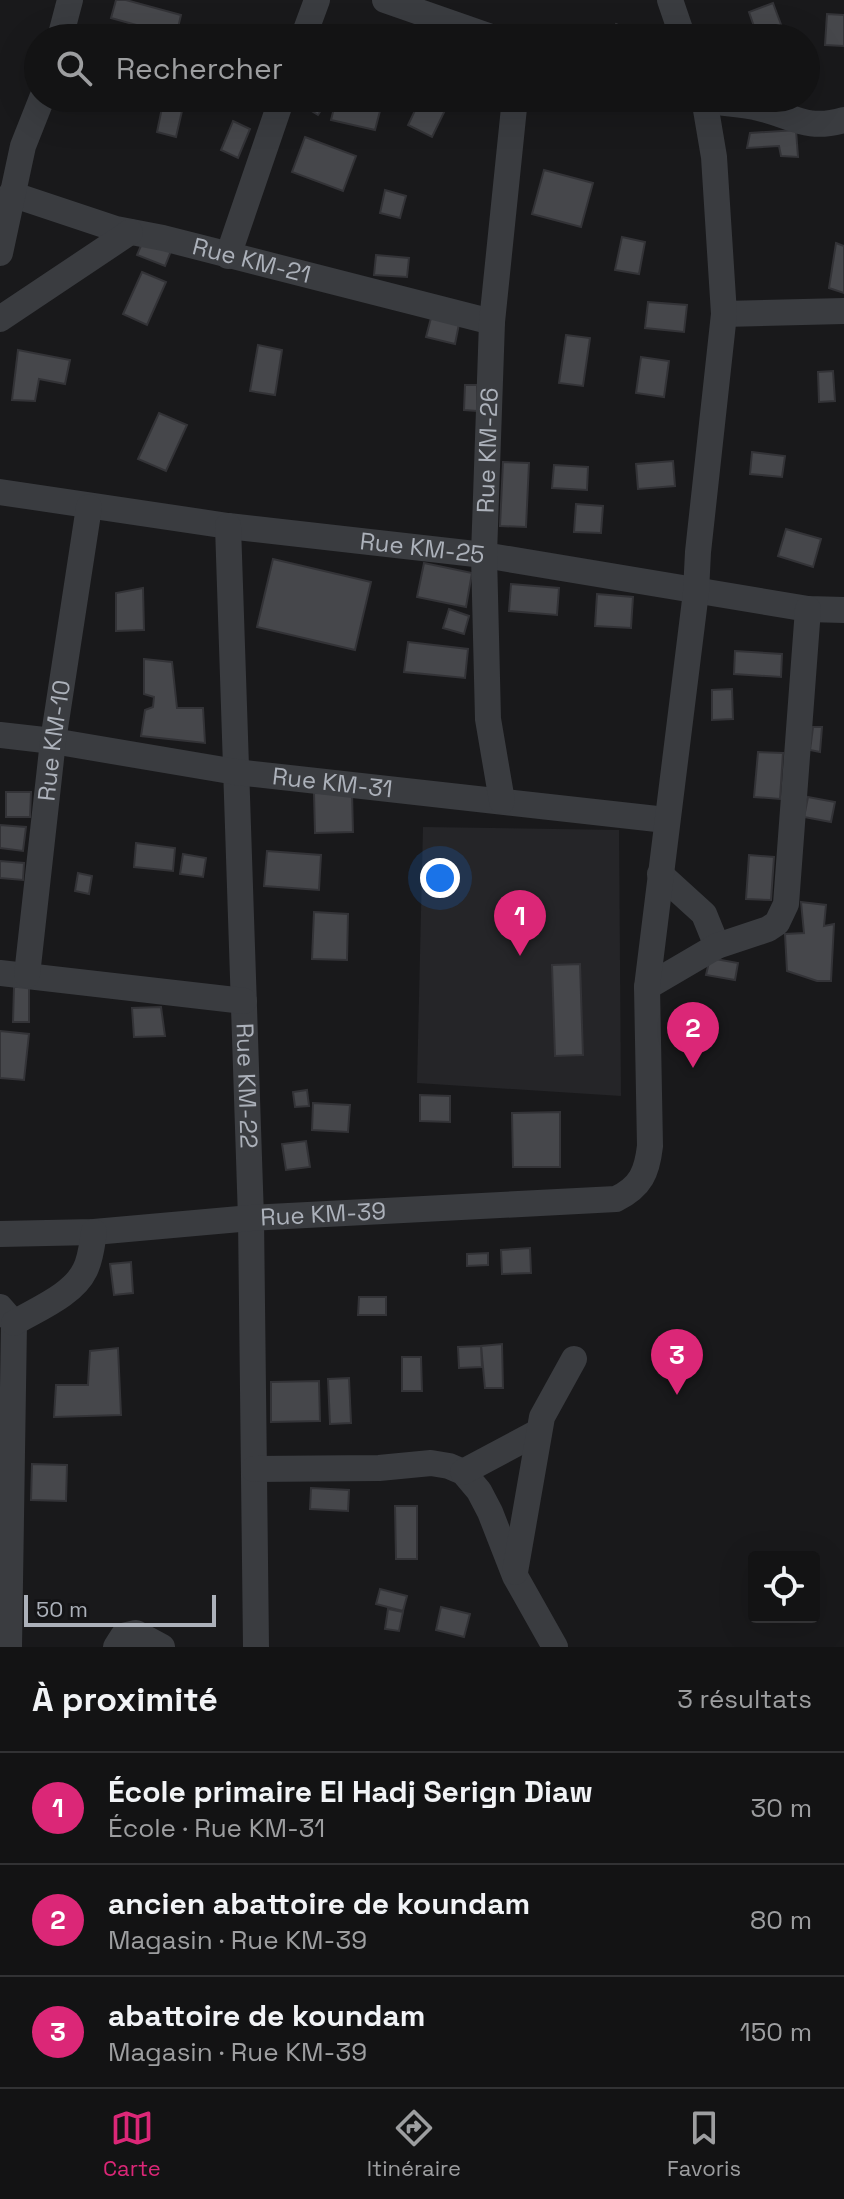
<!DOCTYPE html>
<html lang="fr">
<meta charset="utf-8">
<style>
body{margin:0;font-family:"Space Grotesk",sans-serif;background:#202022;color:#f1f3f6}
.controls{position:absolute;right:24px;bottom:24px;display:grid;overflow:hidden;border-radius:8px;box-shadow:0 8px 32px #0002}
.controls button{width:72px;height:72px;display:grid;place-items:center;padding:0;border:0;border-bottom:2px solid #323234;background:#131314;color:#f1f3f6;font:40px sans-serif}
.scale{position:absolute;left:24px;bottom:20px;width:192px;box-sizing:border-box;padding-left:8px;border:4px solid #acb1ba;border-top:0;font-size:22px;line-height:28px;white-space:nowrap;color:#acb1ba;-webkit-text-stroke:6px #141416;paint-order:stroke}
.you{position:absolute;left:440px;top:878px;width:28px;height:28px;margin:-20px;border:6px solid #fff;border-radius:50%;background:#1a73e8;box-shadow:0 0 0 12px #1a73e833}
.badge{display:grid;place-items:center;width:52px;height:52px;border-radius:50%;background:#db2777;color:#fff;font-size:26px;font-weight:700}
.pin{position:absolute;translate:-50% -66px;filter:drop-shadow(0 2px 4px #0008)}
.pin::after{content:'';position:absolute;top:42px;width:28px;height:24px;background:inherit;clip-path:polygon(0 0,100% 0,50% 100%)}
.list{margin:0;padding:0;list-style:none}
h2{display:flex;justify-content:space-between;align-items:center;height:104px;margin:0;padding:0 32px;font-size:34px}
h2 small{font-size:26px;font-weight:400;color:#9d9ea0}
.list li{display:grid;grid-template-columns:52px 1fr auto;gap:24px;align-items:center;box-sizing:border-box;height:112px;padding:0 32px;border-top:2px solid #323234}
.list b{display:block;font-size:30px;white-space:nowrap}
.list p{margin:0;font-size:26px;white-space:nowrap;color:#9d9ea0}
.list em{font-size:26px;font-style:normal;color:#9d9ea0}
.icon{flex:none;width:44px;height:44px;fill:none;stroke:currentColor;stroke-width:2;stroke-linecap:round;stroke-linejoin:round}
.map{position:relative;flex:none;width:844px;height:1647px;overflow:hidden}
.search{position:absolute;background:#131314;box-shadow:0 8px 32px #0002;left:24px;right:24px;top:24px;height:88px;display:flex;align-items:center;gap:20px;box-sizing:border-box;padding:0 28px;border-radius:44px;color:#9d9ea0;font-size:30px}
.sheet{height:440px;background:#131314}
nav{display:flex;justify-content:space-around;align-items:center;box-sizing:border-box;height:112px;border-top:2px solid #323234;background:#131314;font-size:22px;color:#9d9ea0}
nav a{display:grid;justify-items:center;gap:4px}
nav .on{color:#db2777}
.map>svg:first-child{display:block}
.built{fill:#252528}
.building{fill:#46474b;stroke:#333337;stroke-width:2}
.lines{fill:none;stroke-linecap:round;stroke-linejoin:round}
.street{stroke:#3a3c40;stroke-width:26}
.labels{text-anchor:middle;stroke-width:6;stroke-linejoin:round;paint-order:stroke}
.street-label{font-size:24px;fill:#acb1ba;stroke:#141416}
</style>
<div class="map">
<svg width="844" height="1647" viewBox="0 0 844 1647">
<rect width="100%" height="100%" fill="#19191b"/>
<path class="built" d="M423,827l196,3 2,266 -204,-13z"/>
<g class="building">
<path d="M116,0h10l55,15 -5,21 -65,-18z"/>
<path d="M773,3l13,35h-28l-9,-26z"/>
<path d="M827,14l17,1v31l-19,-1z"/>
<path d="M616,24l18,8 -3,6h-22z"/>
<path d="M164,98h21l-9,39 -19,-5z"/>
<path d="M300,98h29l-11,17 -21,-13z"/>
<path d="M421,98h30l-19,39 -24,-12z"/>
<path d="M336,100l44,11 -5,19 -44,-10z"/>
<path d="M233,121l17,8 -12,29 -17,-8z"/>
<path d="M796,130l2,27 -17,-1 -2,-10 -32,2 3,-15z"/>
<path d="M305,137l51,19 -13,35 -51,-19z"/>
<path d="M544,170l49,13 -12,44 -49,-13z"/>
<path d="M385,190l21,6 -6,22 -20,-5z"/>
<path d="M622,237l23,5 -6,32 -24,-4z"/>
<path d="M143,241l28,10 -6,15 -28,-11z"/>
<path d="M836,243l8,3v47l-15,-5z"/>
<path d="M376,255l33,3 -2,19 -33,-2z"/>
<path d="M142,272l24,10 -19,43 -24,-11z"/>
<path d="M648,302l39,3 -3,27 -39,-4z"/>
<path d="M431,318l28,6 -4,20 -29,-7z"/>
<path d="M566,335l24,3 -7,48 -24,-3z"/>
<path d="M258,345l24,5 -7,45 -25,-4z"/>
<path d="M18,350l52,10 -5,24 -26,-5 -4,22 -23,-1z"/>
<path d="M641,357l28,4 -5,36 -28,-4z"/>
<path d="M833,371l2,30 -16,1 -1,-30z"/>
<path d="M465,385h12v26l-13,-1z"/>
<path d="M159,413l28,12 -21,46 -28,-12z"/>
<path d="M752,452l33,4 -3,21 -32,-3z"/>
<path d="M673,461l2,25 -37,3 -2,-25z"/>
<path d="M503,462l26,1 -3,64 -26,-1z"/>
<path d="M554,465l34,2 -1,23 -35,-2z"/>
<path d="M576,504l27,2 -2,27 -27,-1z"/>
<path d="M786,529l35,10 -8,28 -35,-11z"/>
<path d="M273,559l98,23 -16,68 -98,-23z"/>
<path d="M424,563l48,10 -6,34 -49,-10z"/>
<path d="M511,584l48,4 -2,27 -48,-4z"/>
<path d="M143,588l1,42 -28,1v-38z"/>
<path d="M597,594l36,3 -2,31 -36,-2z"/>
<path d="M449,609l20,7 -5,18 -21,-6z"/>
<path d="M408,642l60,7 -3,29 -61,-6z"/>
<path d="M735,651l47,3 -1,23 -47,-3z"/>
<path d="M144,659l28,3 5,46h26l2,35 -64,-7 4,-26 8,-3 1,-10 -10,-3z"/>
<path d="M732,689l1,30 -21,1v-30z"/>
<path d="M813,727h9l-2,25 -10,-2z"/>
<path d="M758,752l25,1 -3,46 -26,-2z"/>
<path d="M6,792h25l-1,25h-24z"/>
<path d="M352,792l1,40 -38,1 -1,-40z"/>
<path d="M808,797l27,5 -4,20 -27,-5z"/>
<path d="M0,825l26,2 -3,24 -23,-3z"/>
<path d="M136,843l39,5 -2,23 -39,-4z"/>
<path d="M267,851l54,4 -2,35 -55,-4z"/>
<path d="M183,854l23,4 -3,19 -23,-3z"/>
<path d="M749,855l25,2 -3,43 -25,-1z"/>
<path d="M0,861l24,2 -1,17 -23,-2z"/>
<path d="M78,873l14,3 -3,18 -14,-3z"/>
<path d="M801,902l25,3 -2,21 10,-2 -3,57h-14l-30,-10 -2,-37 19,-1z"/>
<path d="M314,912l34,2 -1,46 -35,-1z"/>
<path d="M710,958l28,5 -3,17 -29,-5z"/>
<path d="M580,964l3,91 -28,1 -3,-91z"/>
<path d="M14,987h15v35h-16z"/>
<path d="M161,1007l4,29 -31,1 -2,-29z"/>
<path d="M0,1031l29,3 -5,46 -24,-2z"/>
<path d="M307,1090l2,16 -14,1 -2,-15z"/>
<path d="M420,1095l30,1v26l-30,-1z"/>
<path d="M313,1103l37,2 -2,27 -36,-2z"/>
<path d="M560,1112v55h-47l-1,-54z"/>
<path d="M306,1141l4,26 -24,3 -4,-26z"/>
<path d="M530,1248l1,25 -29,1 -1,-24z"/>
<path d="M488,1253v12l-21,1v-12z"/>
<path d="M131,1262l2,31 -19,2 -4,-31z"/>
<path d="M359,1297h27v18h-28z"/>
<path d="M502,1344l1,44h-18l-4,-42z"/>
<path d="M481,1346l1,21 -23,1 -1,-21z"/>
<path d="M118,1348l3,67 -67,2 2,-32h32l2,-34z"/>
<path d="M402,1357h19l1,34h-20z"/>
<path d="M349,1378l2,45 -21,1 -2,-45z"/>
<path d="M319,1381l1,40 -49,1v-40z"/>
<path d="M32,1464l35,1 -1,36 -35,-1z"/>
<path d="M311,1488l38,2 -1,21 -38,-2z"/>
<path d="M395,1506h22v53h-21z"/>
<path d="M380,1589l27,7 -4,15 -27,-7z"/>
<path d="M441,1607l29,7 -6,23 -28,-7z"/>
<path d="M388,1609l15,3 -4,19 -14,-2z"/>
</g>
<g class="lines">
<g class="street">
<path d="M385,0l109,38"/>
<path d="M670,0l13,38"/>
<path d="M60,38l10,-38"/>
<path d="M303,38l14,-38"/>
<path d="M696,98c21,6 42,5 63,10 34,8 47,23 85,12"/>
<path id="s1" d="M11,194l105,35 47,9 329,84"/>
<path d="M0,253l23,-107 19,-48"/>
<path d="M228,256l54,-158"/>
<path d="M724,314l120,-3"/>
<path d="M0,319l130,-87"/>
<path id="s2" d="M0,492l228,34 256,29 324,54 36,1"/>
<path id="s3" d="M228,526l23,692 5,429"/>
<path id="s4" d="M0,735l53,6 183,31 430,48"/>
<path id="s5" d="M502,801l-14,-82 -4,-164 8,-233 23,-224"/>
<path d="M660,874l44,40 13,32"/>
<path d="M0,973l244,28"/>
<path id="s6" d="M27,975l26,-234 36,-234"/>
<path d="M647,987l70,-41 51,-17 9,-6 9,-19 22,-295"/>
<path id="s7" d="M0,1234l94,-2 157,-14 365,-19c25,-12 31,-27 34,-53l-3,-159 49,-395 2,-40 26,-238 -10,-157 -10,-59"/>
<path d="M0,1307l14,16 -5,324"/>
<path d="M14,1323c23,-14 59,-28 71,-53 6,-12 7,-26 9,-38"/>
<path d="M254,1469l125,-1 52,-5 18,3 14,6 16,19 11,21 25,64 40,71"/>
<path d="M463,1472l75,-40"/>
<path d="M515,1572l27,-155 32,-58"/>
<path d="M116,1647l7,-11 13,-3 26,14"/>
</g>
</g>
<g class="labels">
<g class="street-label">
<text dy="8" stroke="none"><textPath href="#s1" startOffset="250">Rue KM-21</textPath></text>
<text dy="8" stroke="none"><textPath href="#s5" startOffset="352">Rue KM-26</textPath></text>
<text dy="8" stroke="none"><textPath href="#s2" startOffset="426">Rue KM-25</textPath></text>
<text dy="8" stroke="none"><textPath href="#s6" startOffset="236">Rue KM-10</textPath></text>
<text dy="8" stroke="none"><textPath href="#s4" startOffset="336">Rue KM-31</textPath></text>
<text dy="8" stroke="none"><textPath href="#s3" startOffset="560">Rue KM-22</textPath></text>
<text dy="8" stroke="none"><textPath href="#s7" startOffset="324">Rue KM-39</textPath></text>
</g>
</g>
</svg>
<div class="controls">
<button><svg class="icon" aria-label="locate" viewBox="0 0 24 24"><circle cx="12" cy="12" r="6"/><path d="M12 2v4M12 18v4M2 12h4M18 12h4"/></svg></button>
</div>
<div class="scale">50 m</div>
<div class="you"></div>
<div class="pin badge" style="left:520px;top:956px">1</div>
<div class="pin badge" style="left:693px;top:1068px">2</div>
<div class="pin badge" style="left:677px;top:1395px">3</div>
<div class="search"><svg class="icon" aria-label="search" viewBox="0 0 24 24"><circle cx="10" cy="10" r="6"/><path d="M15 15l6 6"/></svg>Rechercher</div>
</div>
<section class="sheet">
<h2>À proximité<small>3 résultats</small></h2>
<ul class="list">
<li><span class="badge">1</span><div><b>École primaire El Hadj Serign Diaw</b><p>École · Rue KM-31</p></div><em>30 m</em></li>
<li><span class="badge">2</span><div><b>ancien abattoire de koundam</b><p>Magasin · Rue KM-39</p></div><em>80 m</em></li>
<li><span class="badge">3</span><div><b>abattoire de koundam</b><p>Magasin · Rue KM-39</p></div><em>150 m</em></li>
</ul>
</section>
<nav>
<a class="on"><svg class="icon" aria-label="map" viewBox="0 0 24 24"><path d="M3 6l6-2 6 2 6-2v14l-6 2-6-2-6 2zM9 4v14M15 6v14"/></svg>Carte</a>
<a><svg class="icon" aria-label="directions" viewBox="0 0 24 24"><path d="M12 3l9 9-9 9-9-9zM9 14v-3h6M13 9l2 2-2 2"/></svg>Itinéraire</a>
<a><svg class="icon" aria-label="saved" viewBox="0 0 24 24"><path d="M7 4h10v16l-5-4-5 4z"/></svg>Favoris</a>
</nav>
